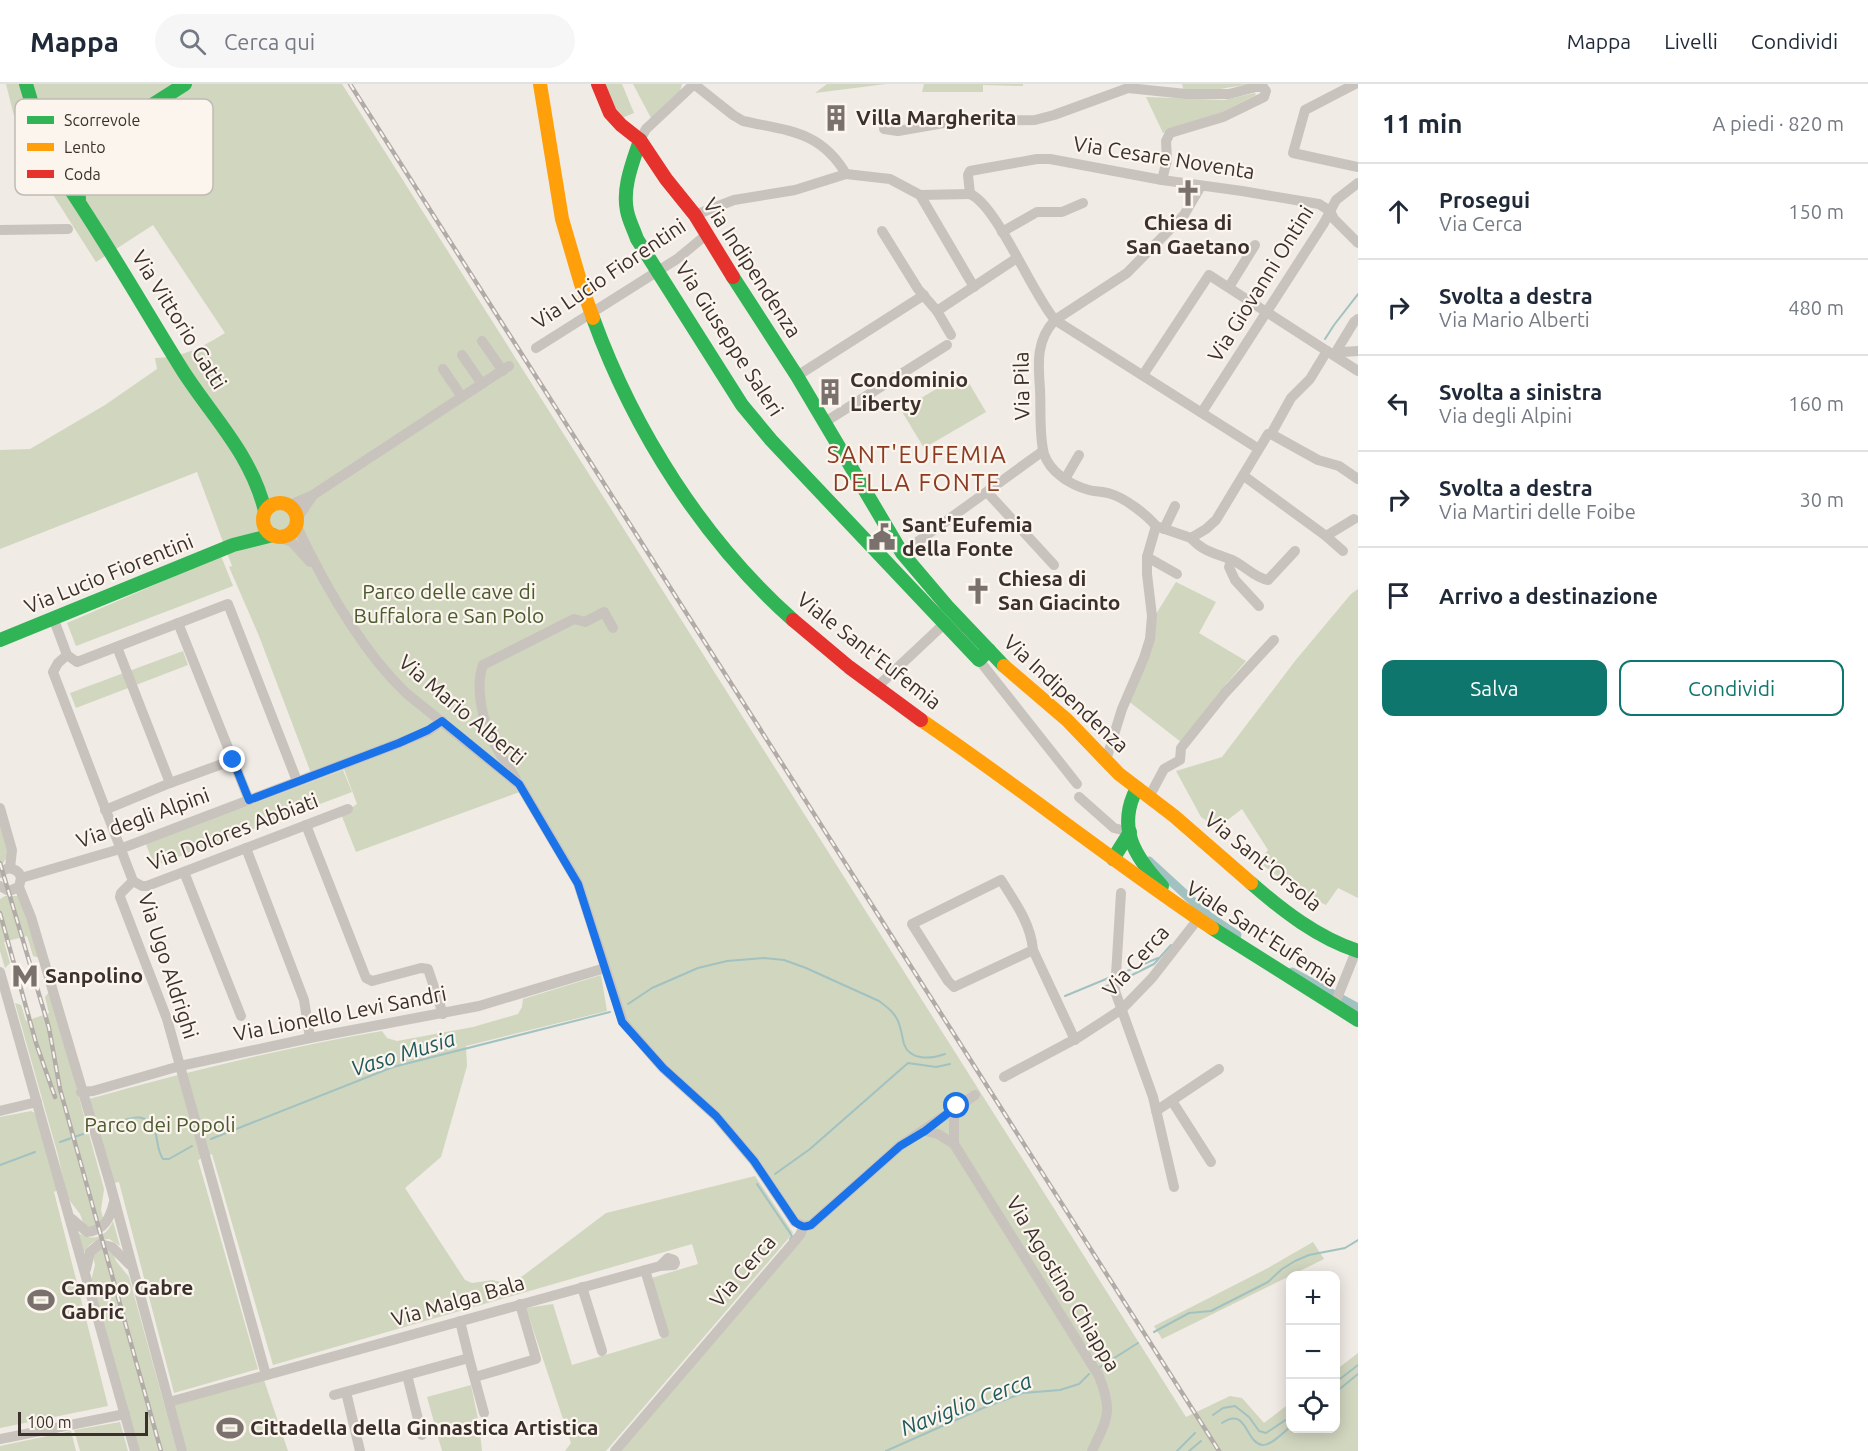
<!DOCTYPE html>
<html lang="it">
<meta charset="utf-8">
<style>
body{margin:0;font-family:Ubuntu,sans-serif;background:#f6f6f7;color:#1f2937}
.controls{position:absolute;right:18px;bottom:18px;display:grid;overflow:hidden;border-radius:12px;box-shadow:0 3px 15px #0003}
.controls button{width:54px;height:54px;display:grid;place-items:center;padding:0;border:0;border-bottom:2px solid #e0e1e3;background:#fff;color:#1f2937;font:30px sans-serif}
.scale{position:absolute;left:18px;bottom:15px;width:130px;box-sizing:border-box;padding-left:6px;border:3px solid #3b302b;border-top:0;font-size:16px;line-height:21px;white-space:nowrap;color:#3b302b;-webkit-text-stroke:4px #fbf5ee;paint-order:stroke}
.stop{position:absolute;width:18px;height:18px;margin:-14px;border:4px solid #1a73e8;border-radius:50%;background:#fff}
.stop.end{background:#1a73e8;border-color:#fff;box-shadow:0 2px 6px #0008}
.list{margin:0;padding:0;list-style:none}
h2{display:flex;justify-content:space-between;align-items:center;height:78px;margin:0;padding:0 24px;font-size:26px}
h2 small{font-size:20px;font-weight:400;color:#747a83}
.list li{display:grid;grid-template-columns:39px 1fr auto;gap:18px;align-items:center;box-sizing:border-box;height:96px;padding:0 24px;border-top:2px solid #e0e1e3}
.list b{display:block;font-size:22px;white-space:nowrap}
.list p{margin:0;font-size:20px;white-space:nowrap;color:#747a83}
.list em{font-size:20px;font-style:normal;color:#747a83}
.actions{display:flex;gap:12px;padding:18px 24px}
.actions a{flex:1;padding:14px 0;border:2px solid #0f766e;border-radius:12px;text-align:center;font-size:21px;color:#0f766e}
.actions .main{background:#0f766e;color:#fff}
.icon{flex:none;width:33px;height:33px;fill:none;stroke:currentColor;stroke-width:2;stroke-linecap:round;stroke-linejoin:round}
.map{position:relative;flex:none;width:1358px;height:1367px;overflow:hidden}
header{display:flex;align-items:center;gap:36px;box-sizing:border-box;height:84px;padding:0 30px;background:#fff;border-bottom:2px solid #e0e1e3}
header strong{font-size:28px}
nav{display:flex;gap:33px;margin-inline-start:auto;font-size:21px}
.search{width:420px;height:54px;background:#f6f6f7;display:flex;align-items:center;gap:15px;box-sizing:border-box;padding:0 21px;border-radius:33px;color:#747a83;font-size:22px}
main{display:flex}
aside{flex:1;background:#fff}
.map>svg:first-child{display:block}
.green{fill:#d1d6bf}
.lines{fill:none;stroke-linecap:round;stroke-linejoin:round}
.stream{stroke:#a1c2c1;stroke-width:2}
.canal{stroke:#a1c2c1;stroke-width:9}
.street{stroke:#c9c3be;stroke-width:10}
.fast{stroke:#30b455;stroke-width:14}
.slow{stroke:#ff9f0a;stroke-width:14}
.jam{stroke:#e5322d;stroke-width:14}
.rail-casing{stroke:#b1aca8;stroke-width:4.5}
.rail{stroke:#fbf5ee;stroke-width:2;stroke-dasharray:7;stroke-linecap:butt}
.route{stroke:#1a73e8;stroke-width:8}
.labels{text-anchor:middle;stroke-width:4.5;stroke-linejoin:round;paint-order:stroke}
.poi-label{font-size:21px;font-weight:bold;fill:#3b302b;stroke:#fbf5ee;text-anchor:start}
.street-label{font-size:21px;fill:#3b302b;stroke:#fbf5ee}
.park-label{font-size:21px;fill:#4a5a2e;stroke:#fbf5ee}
.water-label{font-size:22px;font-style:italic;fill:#1f5a5e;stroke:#fbf5ee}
.quarter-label{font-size:24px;letter-spacing:1.5px;fill:#8c3b22;stroke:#fbf5ee}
.key{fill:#fbf5ee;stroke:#c1bab4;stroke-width:1.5}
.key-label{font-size:16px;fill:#3b302b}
</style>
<header>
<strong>Mappa</strong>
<div class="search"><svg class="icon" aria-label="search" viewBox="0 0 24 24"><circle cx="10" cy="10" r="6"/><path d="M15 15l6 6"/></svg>Cerca qui</div>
<nav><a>Mappa</a><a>Livelli</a><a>Condividi</a></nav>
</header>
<main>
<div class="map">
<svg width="1358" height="1367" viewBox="0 0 1358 1367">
<rect width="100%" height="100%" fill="#f0ebe5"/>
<g class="green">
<path d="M6,0h336l844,1333 44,-21 12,2 22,25 26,-20v25h46v-58l22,-17v98h-739l186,-217 -48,-71 -132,-142 -43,-139 -57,-92 -169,62 -15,-38 16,-10 -16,-43 -30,12 -52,-137 -30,-69 3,-1 -35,-94 -197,77v-99l30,-1 75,-44 52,-36 -2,-11c26,0 48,-11 70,-25l-72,-108 -57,37 -62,-97 -20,-49z"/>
<path d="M604,0h18l12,29 -12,5 -7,-9z"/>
<path d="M633,0h49l-2,7 -28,29z"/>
<path d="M827,0h59l-71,9z"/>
<path d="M924,0h99v2l-40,-1v7h-61z"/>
<path d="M1182,0h68l-36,6 -30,1z"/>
<path d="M1255,9l1,2 -36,18 -57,20 -17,-36 78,3z"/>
<path d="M963,289l23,39 -62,36 -23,-38z"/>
<path d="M221,472l12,30 -157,60 -9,-23z"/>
<path d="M1176,498l40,20 -17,31 47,28 -19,22 -46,59 -54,-42 20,-36 5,-16 4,-34z"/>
<path d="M1358,505v309l-20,-10 -12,17c-25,-12 -46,-26 -68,-44l10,-11 -26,-41 -25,19 -16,-11 -25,-46 46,-14 73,-96 56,-67z"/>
<path d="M183,567l5,14 -112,43 -6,-15z"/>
<path d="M343,686l9,22 -198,74 -8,-22z"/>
<path d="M0,726l11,41 -11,17z"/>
<path d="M5,812h14l21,62 -7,-2 -6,-20 -23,6 6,21 -5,5 -5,-17v-52z"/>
<path d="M601,891l6,36 -141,35 1,20 -26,91 -36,31 60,92 7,3 20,-3 14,3 8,-1 10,-7 82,-62 149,-37 38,57 -187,218h-41l6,-8 -45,-135 27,-4 19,61 93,-28 -17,-58 50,-15 -6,-20 -419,121 -61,-211 -14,6 60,209 -84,24 -55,-211 -5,1 -25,-84c97,-27 193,-51 293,-68l5,7 10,3 76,-14 45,-13 4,-7 1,-8z"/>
<path d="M50,907l54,198 -3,21 2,8 -9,11 -10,-4 -4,-11 -13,-17 -9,-42 -43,-152 6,2 5,16 23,-8 -4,-16z"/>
<path d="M31,1027l6,3 21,76 -4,2 54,214 -108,22v-311z"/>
<path d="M113,1137l7,25 -11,-7c-14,1 -20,3 -26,16l-7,-24c15,12 30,7 37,-10z"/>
<path d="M1313,1158l11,17 -162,80 -8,-13 114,-58z"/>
<path d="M101,1164l12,5 3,8 13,16 48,174h-39l-48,-166 5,-20 -2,-8 4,-6z"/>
<path d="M264,1296l24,71h-101l-13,-47z"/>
<path d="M471,1301l8,39 3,27h-40l-15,-54z"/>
<path d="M120,1338l8,29h-48l-6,-21z"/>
<path d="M71,1347l5,20h-76v-5z"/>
</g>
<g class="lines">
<g class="stream">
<path d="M1325,255l9,-14 24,-31"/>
<path d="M1120,890l38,-16"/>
<path d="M1120,897l34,-17 17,-19"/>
<path d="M1103,903l9,-3"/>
<path d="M1065,912l46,-19"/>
<path d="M628,920l24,-16 46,-20 29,-7 37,-3 20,2 22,8 73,33c8,6 15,11 19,20 3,7 4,15 6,23 6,17 27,15 41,10"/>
<path d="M107,1042c20,-7 41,-19 49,9 2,9 2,17 7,24h6l23,-13"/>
<path d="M211,1055l182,-72 217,-55"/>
<path d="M60,1058l23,-8"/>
<path d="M0,1081l35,-13"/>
<path d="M775,1090l35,-25 98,-86 28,4 14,-3"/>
<path d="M757,1100l35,52 -2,3"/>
<path d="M1154,1248l35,-19 22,-2 57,-29 14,-13 13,-8 14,-6 36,-7 13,-8"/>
<path d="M1100,1283l38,-24"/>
<path d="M1336,1298l22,-17"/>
<path d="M1336,1308l22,-18"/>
<path d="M1213,1331l10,-7 12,-2 14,11 10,14 7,2 24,-16"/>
<path d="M1222,1339c25,-17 23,19 40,22 9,1 22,-13 28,-18"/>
<path d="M886,1367l97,-43 40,-15 37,-3 19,-6 10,-10"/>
<path d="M1177,1367l18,-18"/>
<path d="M1189,1367l12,-10"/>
</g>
<g class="canal">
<path d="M1149,777l61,56 27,18"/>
<path d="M1292,888l66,36"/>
</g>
<g class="street">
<path d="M694,0l39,31 10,6c44,10 77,9 103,53"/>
<path d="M1355,0l-50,26 -12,43 65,14"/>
<path d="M889,37l7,2 2,8"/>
<path d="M884,45l14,2 57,-10 80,-1 19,-5 74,-27 58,6h43l27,-7h7l3,4 -2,6 -41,20 -53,16 -4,8 1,19 -5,20"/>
<path d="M640,56l6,-11 48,-45"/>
<path d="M1201,102l-17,29 -57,58 -72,47 199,126"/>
<path d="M970,110l-2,-19 2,-4 67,-12h13l112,21 80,11 77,13 11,7 4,8 24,24"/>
<path d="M970,110c27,11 62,100 85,126 -19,20 -17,43 -15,69 1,19 -1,47 4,65 6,18 26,31 45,36 7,2 15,1 22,4 14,4 36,21 45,32"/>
<path d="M920,111l54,92"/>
<path d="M695,131l39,-15 61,-10 51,-16 44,5 30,16 50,-1"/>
<path d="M0,146l68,-1"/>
<path d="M882,147l36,58 19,22 14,24"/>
<path d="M1002,148l35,-20h25l21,-9"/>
<path d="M1229,203l26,-42"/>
<path d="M937,227l80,-53"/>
<path d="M482,257l21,30"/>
<path d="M536,264l141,-89 29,-24"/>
<path d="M462,271l20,29"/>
<path d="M1334,271l20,-33 4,-3"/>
<path d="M1334,271l9,-3 15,-1"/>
<path d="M443,285l19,28"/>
<path d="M1143,291l66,-100 149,96"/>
<path d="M797,292l127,-81"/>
<path d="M1202,328l122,-189 12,-23 22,-17"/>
<path d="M825,338l122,-77"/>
<path d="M1271,350l20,-36 19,-19 17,-28"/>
<path d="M1244,392l82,60 17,15"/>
<path d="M1065,395l14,-24"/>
<path d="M987,408l67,73"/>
<path d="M289,421l24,-10 196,-129"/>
<path d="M297,435l16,-24"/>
<path d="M296,441c27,57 64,124 110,168l114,92 58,98 45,139 40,46 53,48 38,45 41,61 9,4"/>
<path d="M1156,442l35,12 15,-9 10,-9 52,-86h3l47,26 21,6 19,13"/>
<path d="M1164,445l11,-23"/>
<path d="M1326,452l28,-17"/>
<path d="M278,453l14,5 18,20"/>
<path d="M1191,454c13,15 26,15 43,23 11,5 21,17 34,19l27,-29"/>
<path d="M902,469l141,-102"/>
<path d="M1147,473l30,17"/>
<path d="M1232,476l-3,7 6,13 24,26"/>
<path d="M54,536l13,35 10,7 151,-58 69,177"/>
<path d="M178,539l71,177"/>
<path d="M117,563l53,136 63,-23"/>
<path d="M67,571l-9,8 -5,9 80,209 -12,12 -1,4 47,122 99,356"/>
<path d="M979,576l98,124"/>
<path d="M877,603l67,-63"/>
<path d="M1105,675l3,-5 14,-45 22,-51 6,-19 2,-23 -5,-42v-17l9,-31"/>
<path d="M516,695c-9,-15 -22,-32 -28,-49 -7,-18 -12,-47 -5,-65l91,-46 11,3 19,-10 9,16"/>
<path d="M1079,713l35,31 16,4"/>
<path d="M1149,713l15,-28 16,-9 1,-12 44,-55 49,-53"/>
<path d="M0,724l12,42 -2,18"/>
<path d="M105,726l65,-27"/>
<path d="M306,741l60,153 6,3 49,-13 7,1 15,45"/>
<path d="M246,764l58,152 6,38"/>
<path d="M184,788l57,144"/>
<path d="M0,789c6,-6 13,-6 19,0l2,5 -2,9 12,30 80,270 71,264"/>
<path d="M21,794l99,-29 279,-106 29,-12 14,-10"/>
<path d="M133,797l9,5h5l201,-77"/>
<path d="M0,802l9,5 10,-4"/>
<path d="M1121,809l-6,98 38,106 21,90"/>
<path d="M1033,866l-79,37 -6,-6 -36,-57 89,-44c14,22 30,44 32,70l42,90"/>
<path d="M0,888l135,479"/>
<path d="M1334,922l22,-55"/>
<path d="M1004,993l75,-40 43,-28 30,-31 46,-59"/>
<path d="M81,1008l12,-1 87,-25 130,-28 169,-32 126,-38"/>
<path d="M1172,1017l39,61"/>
<path d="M0,1027l37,-9"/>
<path d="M1156,1027l63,-42"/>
<path d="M925,1047l13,3 16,10 145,232c14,36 9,41 -7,75"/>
<path d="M954,1060v-25l3,-13"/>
<path d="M72,1135l15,13c18,-2 23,-14 27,-30"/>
<path d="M86,1185l4,-17 10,-8 12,3 18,18"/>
<path d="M645,1186l19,63"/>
<path d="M582,1203l20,64"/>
<path d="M469,1274l15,55"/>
<path d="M407,1291l15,60"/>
<path d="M475,1293l61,-18 -16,-55"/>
<path d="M346,1308l14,59"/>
<path d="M334,1311l135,-37 -9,-37"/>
<path d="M169,1318l491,-136 14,-1 1,-2 -1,-3 -6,-2 -8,8"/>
<path d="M0,1355l125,-25"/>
<path d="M615,1367l185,-216 4,-9 7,-1 89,-79 75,-51"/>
</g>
<g class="fast">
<path d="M26,0l9,30 15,37"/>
<path d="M39,31l28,25"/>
<path d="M640,56c-7,22 -18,47 -13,71 2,10 7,19 10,28l105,166 29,35 208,220 10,-10"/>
<path d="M85,76l20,-25 80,-51"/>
<path d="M79,87l-13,5 -13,-7 -4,-13 7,-12 15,-4c24,10 10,22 7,38 -1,7 -1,13 1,20"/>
<path d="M60,90c44,64 82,131 123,197 31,48 68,83 82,140"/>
<path d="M733,193l64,99 105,177 45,53 57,60"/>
<path d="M593,234c41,113 110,222 200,302"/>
<path d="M0,556l233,-95 40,-10"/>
<path d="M1137,704c-21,40 -2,69 25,98"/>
<path d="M1113,775l17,-27"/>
<path d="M1251,799c32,28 67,55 107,68"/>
<path d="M1212,844l146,92"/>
</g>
<g class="slow">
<path d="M540,0l22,135 19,65 12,34"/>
<circle cx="280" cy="436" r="17"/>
<path d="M1004,582l63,54 52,54 55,42 77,67"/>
<path d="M921,636c99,67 192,142 291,208"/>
</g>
<g class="jam">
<path d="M598,0l12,29 11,12 19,15 26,39 29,36 38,62"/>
<path d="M793,536l56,47 72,53"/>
</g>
<defs>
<g id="rail">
<path d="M350,0l869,1367"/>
<path d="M0,779l49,165 11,61 101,362"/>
<path d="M0,829l36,130 19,54"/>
</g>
</defs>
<use href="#rail" class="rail-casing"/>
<use href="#rail" class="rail"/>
</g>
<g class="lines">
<path class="route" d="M233,676l16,40 150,-57 29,-13 14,-9 77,63 59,100 44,138 41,46 53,48 38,45 41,61c5,4 9,6 16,3l89,-79 25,-15 32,-25"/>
</g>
<defs>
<symbol id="building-bare" viewBox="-9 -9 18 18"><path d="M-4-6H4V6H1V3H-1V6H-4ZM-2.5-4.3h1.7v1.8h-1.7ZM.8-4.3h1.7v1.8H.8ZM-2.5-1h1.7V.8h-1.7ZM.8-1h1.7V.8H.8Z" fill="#7a716c" stroke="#fbf5ee" stroke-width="2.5" paint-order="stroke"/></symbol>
<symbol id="church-bare" viewBox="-9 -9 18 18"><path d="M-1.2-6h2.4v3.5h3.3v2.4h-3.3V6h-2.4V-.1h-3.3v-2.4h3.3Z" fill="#7a716c" stroke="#fbf5ee" stroke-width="2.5" paint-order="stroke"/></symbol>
<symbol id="civic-bare" viewBox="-9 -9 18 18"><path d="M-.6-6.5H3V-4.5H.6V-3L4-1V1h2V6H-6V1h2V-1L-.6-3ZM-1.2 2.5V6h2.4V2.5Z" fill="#7a716c" stroke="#fbf5ee" stroke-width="2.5" paint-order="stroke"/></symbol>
<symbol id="metro-bare" viewBox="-9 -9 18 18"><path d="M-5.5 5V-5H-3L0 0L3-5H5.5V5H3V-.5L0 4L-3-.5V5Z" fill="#7a716c" stroke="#fbf5ee" stroke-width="2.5" paint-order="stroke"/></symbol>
<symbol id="stadium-bare" viewBox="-9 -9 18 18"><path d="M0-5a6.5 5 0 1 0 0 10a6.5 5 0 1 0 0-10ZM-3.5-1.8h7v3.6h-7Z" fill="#7a716c" stroke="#fbf5ee" stroke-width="2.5" paint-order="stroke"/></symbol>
</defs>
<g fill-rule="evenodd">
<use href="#building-bare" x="817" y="15" width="38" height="38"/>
<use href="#church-bare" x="1169" y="90" width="38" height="38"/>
<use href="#building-bare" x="811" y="289" width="38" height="38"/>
<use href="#civic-bare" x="863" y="434" width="38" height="38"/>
<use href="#church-bare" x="959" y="488" width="38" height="38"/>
<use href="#metro-bare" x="6" y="873" width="38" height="38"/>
<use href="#stadium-bare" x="22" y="1197" width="38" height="38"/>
<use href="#stadium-bare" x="211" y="1325" width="38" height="38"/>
</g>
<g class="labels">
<g class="poi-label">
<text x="856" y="41">Villa Margherita</text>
<text x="1188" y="146" text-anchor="middle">Chiesa di<tspan x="1188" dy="24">San Gaetano</tspan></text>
<text x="850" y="303">Condominio<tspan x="850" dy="24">Liberty</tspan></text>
<text x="902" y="448">Sant'Eufemia<tspan x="902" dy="24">della Fonte</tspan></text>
<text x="998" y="502">Chiesa di<tspan x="998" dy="24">San Giacinto</tspan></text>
<text x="45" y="899">Sanpolino</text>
<text x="61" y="1211">Campo Gabre<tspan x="61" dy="24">Gabric</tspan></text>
<text x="250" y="1351">Cittadella della Ginnastica Artistica</text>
</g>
<g class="street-label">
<text transform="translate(1164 74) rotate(9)" y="7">Via Cesare Noventa</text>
<text transform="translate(752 184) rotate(57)" y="7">Via Indipendenza</text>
<text transform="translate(609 190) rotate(-34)" y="7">Via Lucio Fiorentini</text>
<text transform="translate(1261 200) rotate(-58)" y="7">Via Giovanni Ontini</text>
<text transform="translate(179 236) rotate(58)" y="7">Via Vittorio Gatti</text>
<text transform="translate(729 255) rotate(57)" y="7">Via Giuseppe Saleri</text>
<text transform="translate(1022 302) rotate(-91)" y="7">Via Pila</text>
<text transform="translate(109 490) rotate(-22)" y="7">Via Lucio Fiorentini</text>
<text transform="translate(869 567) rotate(38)" y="7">Viale Sant'Eufemia</text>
<text transform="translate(1066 610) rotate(43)" y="7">Via Indipendenza</text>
<text transform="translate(462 626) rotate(40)" y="7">Via Mario Alberti</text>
<text transform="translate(143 734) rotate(-20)" y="7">Via degli Alpini</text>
<text transform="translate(233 748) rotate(-21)" y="7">Via Dolores Abbiati</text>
<text transform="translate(1263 778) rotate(39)" y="7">Via Sant'Orsola</text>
<text transform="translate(1262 850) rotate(33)" y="7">Viale Sant'Eufemia</text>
<text transform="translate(1136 877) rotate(-48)" y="7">Via Cerca</text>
<text transform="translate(168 882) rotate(72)" y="7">Via Ugo Aldrighi</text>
<text transform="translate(340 930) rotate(-11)" y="7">Via Lionello Levi Sandri</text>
<text transform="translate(743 1187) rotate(-49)" y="7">Via Cerca</text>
<text transform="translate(1063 1200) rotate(59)" y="7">Via Agostino Chiappa</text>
<text transform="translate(458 1217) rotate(-16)" y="7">Via Malga Bala</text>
</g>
<g class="park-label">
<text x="449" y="515">Parco delle cave di<tspan x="449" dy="24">Buffalora e San Polo</tspan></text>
<text x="160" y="1048">Parco dei Popoli</text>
</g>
<g class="water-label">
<text transform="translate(403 969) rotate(-17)" y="8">Vaso Musia</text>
<text transform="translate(966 1320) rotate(-21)" y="8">Naviglio Cerca</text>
</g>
<g class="quarter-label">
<text x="917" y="379">SANT'EUFEMIA<tspan x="917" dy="28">DELLA FONTE</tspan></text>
</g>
</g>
<rect x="15" y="15" width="198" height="96" rx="9" class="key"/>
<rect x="27" y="32" width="27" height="8" fill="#30b455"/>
<rect x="27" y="59" width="27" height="8" fill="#ff9f0a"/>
<rect x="27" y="86" width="27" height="8" fill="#e5322d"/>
<g class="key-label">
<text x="64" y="42">Scorrevole</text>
<text x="64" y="69">Lento</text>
<text x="64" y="96">Coda</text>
</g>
</svg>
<div class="controls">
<button>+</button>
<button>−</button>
<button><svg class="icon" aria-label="locate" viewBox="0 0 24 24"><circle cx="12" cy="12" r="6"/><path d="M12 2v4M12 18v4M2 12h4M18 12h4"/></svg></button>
</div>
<div class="scale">100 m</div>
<div class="stop" style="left:957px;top:1022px"></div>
<div class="stop end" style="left:233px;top:676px"></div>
</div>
<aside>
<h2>11 min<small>A piedi · 820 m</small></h2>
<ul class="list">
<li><svg class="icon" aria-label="ahead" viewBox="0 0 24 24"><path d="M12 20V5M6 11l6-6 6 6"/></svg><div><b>Prosegui</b><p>Via Cerca</p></div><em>150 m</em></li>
<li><svg class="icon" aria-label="right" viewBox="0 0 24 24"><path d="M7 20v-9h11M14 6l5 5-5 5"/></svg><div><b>Svolta a destra</b><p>Via Mario Alberti</p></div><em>480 m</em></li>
<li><svg class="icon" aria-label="left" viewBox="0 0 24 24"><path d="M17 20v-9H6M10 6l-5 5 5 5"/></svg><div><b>Svolta a sinistra</b><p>Via degli Alpini</p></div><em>160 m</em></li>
<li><svg class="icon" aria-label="right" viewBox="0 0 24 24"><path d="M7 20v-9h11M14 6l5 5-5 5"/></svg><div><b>Svolta a destra</b><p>Via Martiri delle Foibe</p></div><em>30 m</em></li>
<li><svg class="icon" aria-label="arrive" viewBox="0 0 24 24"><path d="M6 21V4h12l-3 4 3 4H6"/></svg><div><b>Arrivo a destinazione</b></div></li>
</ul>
<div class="actions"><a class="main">Salva</a><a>Condividi</a></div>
</aside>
</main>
